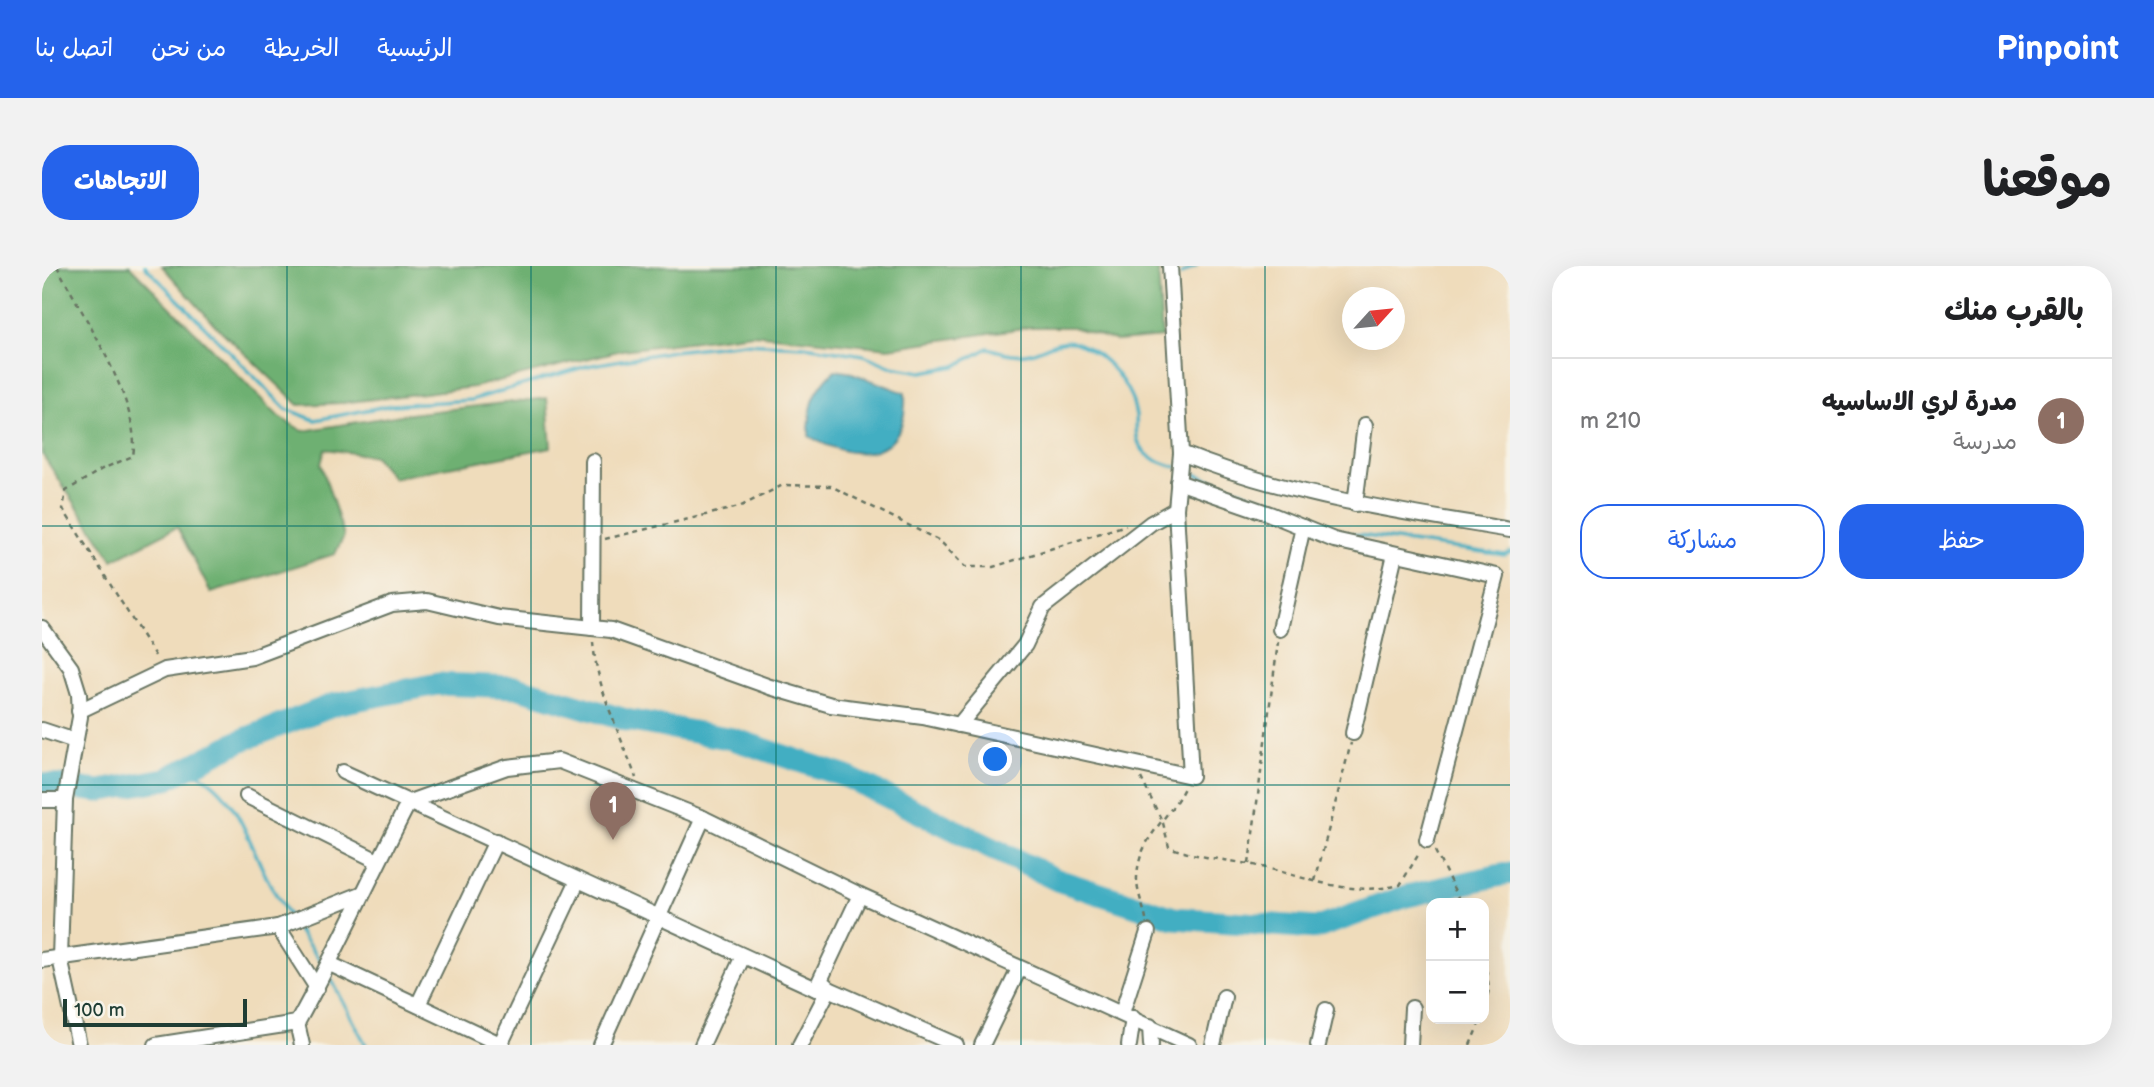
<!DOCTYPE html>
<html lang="ar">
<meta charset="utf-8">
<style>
body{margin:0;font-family:"Balsamiq Sans","Playpen Sans Arabic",sans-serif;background:#f2f2f2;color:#202124;direction:rtl}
.controls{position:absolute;right:21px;bottom:21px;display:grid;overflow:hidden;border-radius:14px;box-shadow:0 7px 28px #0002}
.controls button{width:63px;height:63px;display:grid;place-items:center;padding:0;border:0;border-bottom:2px solid #e0e0e0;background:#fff;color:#202124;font:35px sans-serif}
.compass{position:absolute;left:1300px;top:21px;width:63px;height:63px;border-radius:50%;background:#fff;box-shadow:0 7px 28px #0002;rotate:63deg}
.scale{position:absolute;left:21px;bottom:18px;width:184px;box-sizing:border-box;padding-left:7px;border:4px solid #1f3d34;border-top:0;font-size:19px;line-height:24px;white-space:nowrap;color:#1f3d34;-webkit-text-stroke:5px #f7f3e8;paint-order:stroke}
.you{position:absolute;left:954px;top:494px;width:24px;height:24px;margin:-18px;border:5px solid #fff;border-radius:50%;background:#1a73e8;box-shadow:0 0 0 10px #1a73e833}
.badge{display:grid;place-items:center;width:46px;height:46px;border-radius:50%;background:#2563eb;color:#fff;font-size:23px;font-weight:700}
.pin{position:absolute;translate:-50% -58px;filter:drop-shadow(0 2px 4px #0008)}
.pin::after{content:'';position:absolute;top:37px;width:24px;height:21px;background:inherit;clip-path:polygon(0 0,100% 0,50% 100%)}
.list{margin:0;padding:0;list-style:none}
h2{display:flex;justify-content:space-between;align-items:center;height:91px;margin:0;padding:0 28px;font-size:30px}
h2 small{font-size:23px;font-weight:400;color:#757577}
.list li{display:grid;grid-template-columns:46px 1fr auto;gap:21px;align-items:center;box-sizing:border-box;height:126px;padding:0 28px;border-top:2px solid #e0e0e0}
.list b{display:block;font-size:26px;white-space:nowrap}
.list p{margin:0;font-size:23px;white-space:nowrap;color:#757577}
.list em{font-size:23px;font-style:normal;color:#757577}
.actions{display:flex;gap:14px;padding:21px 28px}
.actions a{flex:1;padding:16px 0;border:2px solid #2563eb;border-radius:28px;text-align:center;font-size:24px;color:#2563eb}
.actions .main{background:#2563eb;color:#fff}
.map{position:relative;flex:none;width:1468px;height:779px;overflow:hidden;direction:ltr;border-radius:28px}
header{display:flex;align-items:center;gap:42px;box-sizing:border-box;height:98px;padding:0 35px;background:#2563eb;color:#fff}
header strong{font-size:33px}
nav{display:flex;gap:38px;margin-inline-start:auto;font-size:24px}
.intro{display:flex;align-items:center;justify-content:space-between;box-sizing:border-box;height:168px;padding:0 42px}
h1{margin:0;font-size:49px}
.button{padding:18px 32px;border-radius:28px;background:#2563eb;color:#fff;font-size:24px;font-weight:700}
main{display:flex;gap:42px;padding:0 42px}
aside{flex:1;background:#fff;border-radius:28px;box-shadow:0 7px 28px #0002}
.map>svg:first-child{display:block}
.forest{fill:#6eb072;stroke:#467653;stroke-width:2}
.water{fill:#43aec2;stroke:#31767b;stroke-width:2}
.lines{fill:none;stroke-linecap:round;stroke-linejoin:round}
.stream{stroke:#43aec2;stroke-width:3.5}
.river{stroke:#43aec2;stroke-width:23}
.minor-casing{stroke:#687563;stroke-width:18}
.path{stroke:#687563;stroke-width:2.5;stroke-dasharray:5 5;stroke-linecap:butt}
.minor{stroke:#fff;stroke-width:14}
.grid{fill:none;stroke:#0f766e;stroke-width:2;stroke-opacity:0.55}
</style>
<header>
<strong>Pinpoint</strong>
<nav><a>الرئيسية</a><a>الخريطة</a><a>من نحن</a><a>اتصل بنا</a></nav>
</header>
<div class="intro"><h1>موقعنا</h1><a class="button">الاتجاهات</a></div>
<main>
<aside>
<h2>بالقرب منك<small></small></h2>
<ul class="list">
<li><span class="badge" style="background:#8d6e63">1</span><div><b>مدرة لري الاساسیه</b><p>مدرسة</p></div><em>210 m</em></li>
</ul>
<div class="actions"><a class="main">حفظ</a><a>مشاركة</a></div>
</aside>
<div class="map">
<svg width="1468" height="779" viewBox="0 0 1468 779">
<rect width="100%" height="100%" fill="#f7f3e8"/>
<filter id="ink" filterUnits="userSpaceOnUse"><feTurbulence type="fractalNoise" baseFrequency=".0143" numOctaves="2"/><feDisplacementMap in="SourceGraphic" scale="14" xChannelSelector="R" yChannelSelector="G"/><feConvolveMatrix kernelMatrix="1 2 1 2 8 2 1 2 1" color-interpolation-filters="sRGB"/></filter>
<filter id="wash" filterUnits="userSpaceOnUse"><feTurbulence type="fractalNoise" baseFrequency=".00686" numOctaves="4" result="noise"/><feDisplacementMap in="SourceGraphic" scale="28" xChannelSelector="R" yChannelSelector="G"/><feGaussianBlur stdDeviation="1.57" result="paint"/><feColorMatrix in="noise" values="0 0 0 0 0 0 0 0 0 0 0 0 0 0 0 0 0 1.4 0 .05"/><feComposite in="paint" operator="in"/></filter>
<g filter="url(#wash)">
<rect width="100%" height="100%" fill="#efdcbb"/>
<g class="forest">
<path d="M0,0h88l149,151 24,14 98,-16 146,-17 4,49 -158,31 -19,-22 -49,-7 -4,15 23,72 -9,18 -124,39 -34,-66 -64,33 -71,-106z"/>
<path d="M120,0h996l4,71 -45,4 -45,-14h-42l-141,21 -136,-14 -131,16 -148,37 -133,16 -42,2 -84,-80z"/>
</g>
<path class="water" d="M793,104l17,3 53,20c4,66 -49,72 -96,43 0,-30 4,-45 26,-66z"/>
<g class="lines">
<g class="stream">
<path d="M103,0l141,143 29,11 77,-15 79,-5 116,-34 86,-15 71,-8 60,3 60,9 28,12 30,5 34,-6 32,-18c14,4 28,9 42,5 15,-4 31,-16 47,-10 28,11 54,41 59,72 1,8 -1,18 2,26 5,17 24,22 38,26"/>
<path d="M1139,9l15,-9"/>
<path d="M1142,204l86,31 67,31 168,23 5,-3"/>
<path d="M145,503c45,16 58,62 76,101 7,16 18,32 27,48"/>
<path d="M251,658l29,39"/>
<path d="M286,707l38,72"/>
</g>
<path class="river" d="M0,518l57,7 67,-12 74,-38 95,-37 103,-20 78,3 110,33 107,19 114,38 210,103 117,38 143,10 90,-32 103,-23"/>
</g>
</g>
<g filter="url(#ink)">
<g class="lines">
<defs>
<g id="minor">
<path d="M1139,187c105,43 217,58 329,77"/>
<path d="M1136,216l92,32 64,26 163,36 -70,264"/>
<path d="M1313,238l10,-79"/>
<path d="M0,362l29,40 8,26 1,23 -15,83 -5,158 19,87"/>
<path d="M550,362l1,-167"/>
<path d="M1238,363l23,-102"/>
<path d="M37,445l86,-41 87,-13 140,-53 35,-3 72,17 112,12 159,57 61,18 92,12 268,59 -15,-267 5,-56 -11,-187"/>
<path d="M917,459l66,-80 18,-38 108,-84 25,-14"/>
<path d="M0,464l33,11"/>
<path d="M1311,467l42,-179"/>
<path d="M301,506l473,217h13l127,56"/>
<path d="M205,530l131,65"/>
<path d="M0,534h23"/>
<path d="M236,661l39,61"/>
<path d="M0,694l236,-33 83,-33"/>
<path d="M288,698l172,81"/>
<path d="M774,723l44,-94"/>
<path d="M376,739l78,-164"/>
<path d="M1080,747l26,-81"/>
<path d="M1108,760l1,19"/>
<path d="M114,779l141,-22"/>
<path d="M260,779l-5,-22c40,-72 74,-148 112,-221l98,-35 52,-6 144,57 157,77 329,150"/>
<path d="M458,779l78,-165"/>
<path d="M559,779l102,-227"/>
<path d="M660,779l41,-89"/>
<path d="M758,779l29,-56 -4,-4"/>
<path d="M940,779l37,-76"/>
<path d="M1087,779l4,-27"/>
<path d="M1171,779l11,-48"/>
<path d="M1276,779l8,-35"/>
<path d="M1368,779l2,-37"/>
</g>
</defs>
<use href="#minor" class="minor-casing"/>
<g class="path">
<path d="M15,0c25,49 85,137 76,190l-31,13 -36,22 -3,18 94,150"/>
<path d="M563,273l134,-32 44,-22 48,1 109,55 25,26h28l133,-42"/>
<path d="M551,376c4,48 27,91 43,136"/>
<path d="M1099,512l22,45 6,24c26,10 52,12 79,17 54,10 95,34 152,21l20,-33"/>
<path d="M1393,585l26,52"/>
<path d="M1207,598l29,-222"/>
<path d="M1273,615l36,-138"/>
<path d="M1104,654c-2,-13 -10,-29 -9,-43 2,-40 30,-55 47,-89"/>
<path d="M1442,685l5,38 -5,22"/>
<path d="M1428,779l11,-26"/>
<path d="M1460,779l8,-2"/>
</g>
<use href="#minor" class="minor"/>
</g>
</g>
<path class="grid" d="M245,0v779M489,0v779M734,0v779M979,0v779M1223,0v779M0,260h1468M0,519h1468"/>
</svg>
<div class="controls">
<button>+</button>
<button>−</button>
</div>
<svg class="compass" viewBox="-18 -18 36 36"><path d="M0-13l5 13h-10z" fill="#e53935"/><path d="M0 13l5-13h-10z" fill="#757577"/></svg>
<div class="scale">100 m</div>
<div class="you"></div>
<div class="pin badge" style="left:571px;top:574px;background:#8d6e63">1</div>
</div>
</main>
